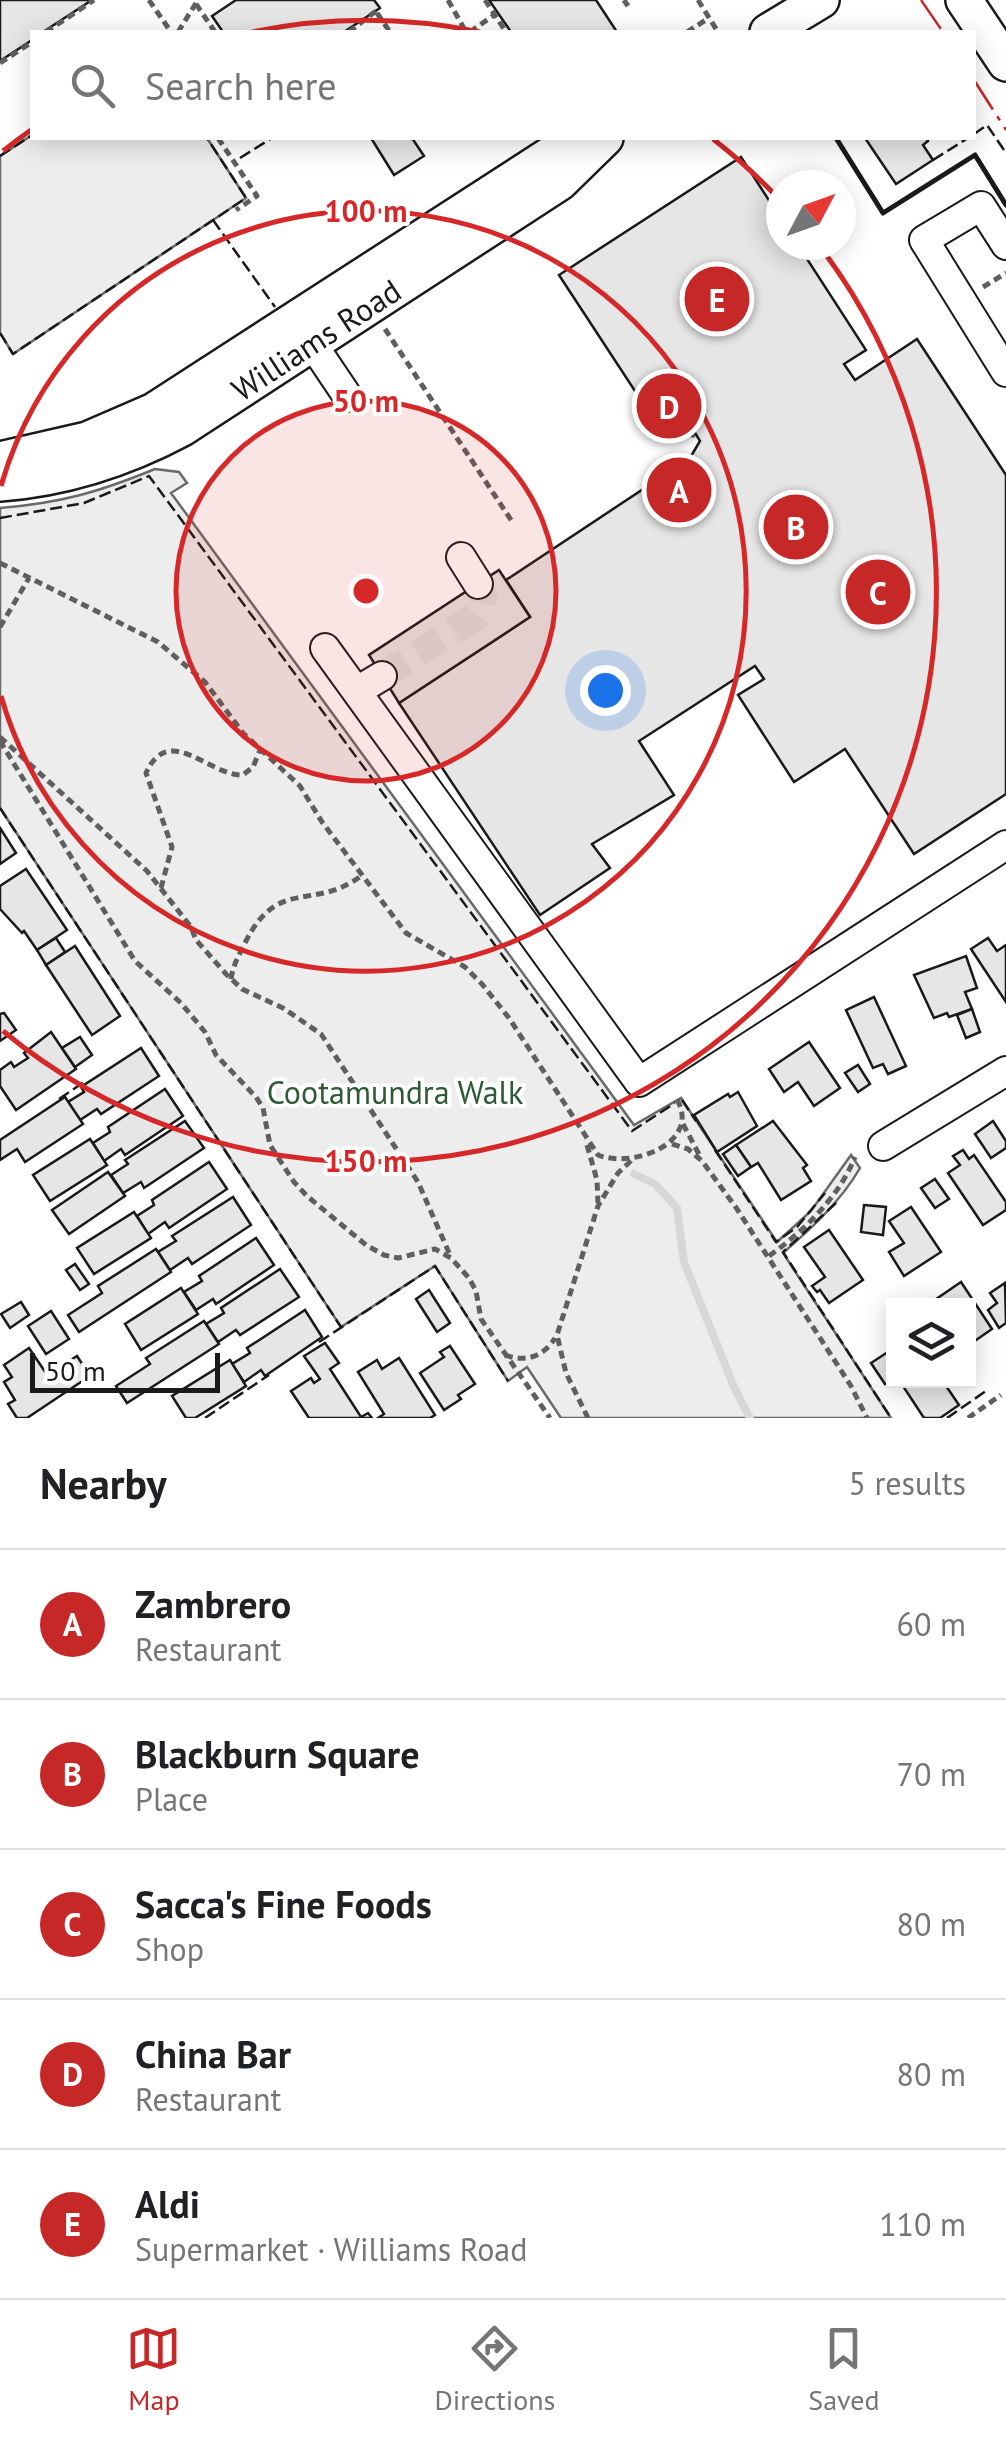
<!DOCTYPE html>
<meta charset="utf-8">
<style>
body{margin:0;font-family:"PT Sans",sans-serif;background:#f2f2f2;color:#202124}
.controls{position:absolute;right:30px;bottom:30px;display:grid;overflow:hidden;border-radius:0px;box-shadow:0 5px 25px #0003}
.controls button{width:90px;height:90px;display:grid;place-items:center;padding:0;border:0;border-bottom:2px solid #e0e0e0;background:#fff;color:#202124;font:50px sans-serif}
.compass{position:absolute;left:766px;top:170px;width:90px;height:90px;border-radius:50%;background:#fff;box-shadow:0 5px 25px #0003;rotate:49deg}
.scale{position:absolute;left:30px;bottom:25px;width:190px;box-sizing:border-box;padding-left:10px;border:5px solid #1a1a1a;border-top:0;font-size:28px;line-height:35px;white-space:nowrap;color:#1a1a1a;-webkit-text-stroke:8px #fff;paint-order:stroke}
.you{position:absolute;left:605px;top:690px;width:35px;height:35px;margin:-25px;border:8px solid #fff;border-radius:50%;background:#1a73e8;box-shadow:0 0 0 15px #1a73e833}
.badge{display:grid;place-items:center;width:65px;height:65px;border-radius:50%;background:#c62828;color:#fff;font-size:32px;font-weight:700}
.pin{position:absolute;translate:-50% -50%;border:5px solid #fff;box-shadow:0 2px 10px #0006}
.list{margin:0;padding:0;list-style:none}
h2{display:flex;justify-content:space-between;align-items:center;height:130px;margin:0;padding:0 40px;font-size:42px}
h2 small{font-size:32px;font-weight:400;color:#757577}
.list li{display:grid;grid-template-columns:65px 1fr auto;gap:30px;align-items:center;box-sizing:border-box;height:150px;padding:0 40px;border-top:2px solid #e0e0e0}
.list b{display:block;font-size:38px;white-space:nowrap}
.list p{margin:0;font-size:32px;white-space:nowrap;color:#757577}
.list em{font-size:32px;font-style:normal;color:#757577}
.icon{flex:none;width:55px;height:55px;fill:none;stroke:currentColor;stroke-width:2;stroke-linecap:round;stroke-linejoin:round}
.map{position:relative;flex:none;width:1006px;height:1418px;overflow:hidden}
.search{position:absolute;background:#fff;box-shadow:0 5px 25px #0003;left:30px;right:30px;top:30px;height:110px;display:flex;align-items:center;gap:25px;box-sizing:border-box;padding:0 35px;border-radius:0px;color:#757577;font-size:38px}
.sheet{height:880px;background:#fff}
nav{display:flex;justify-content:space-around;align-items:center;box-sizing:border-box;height:140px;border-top:2px solid #e0e0e0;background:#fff;font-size:28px;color:#757577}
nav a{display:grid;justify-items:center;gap:5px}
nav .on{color:#c62828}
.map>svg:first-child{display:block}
.green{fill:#ededed;stroke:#6a6a6a;stroke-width:2.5}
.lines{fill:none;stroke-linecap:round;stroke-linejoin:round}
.stream{stroke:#d7d7d7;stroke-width:8}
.building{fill:#e6e6e6;stroke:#1a1a1a;stroke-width:2.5}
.minor-tunnel{stroke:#ddd;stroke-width:28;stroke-dasharray:28 14;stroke-linecap:butt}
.minor-casing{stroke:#1a1a1a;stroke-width:32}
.major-casing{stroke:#1a1a1a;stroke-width:40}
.path{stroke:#5f5f5f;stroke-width:5;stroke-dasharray:8 5;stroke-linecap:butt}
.minor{stroke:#fff;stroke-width:28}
.major{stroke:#fff;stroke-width:35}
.fence{stroke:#1a1a1a;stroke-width:2.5;stroke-dasharray:12 5;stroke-linecap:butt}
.wall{stroke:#1a1a1a;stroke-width:5}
.power{stroke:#c62828;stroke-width:2.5;stroke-dasharray:35 8 5 8;stroke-linecap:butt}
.ring{fill:none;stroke:#d62828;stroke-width:5}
.labels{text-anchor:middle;stroke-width:8;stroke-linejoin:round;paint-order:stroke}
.street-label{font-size:32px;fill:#1a1a1a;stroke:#fff}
.park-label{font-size:32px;fill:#2b5a34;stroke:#fff}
.centre{fill:#d62828;stroke:#fff;stroke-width:5}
.ring-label{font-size:30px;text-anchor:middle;font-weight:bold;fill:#d62828;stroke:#fff;stroke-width:8;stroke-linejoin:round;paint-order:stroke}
</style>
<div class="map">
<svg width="1006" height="1418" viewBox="0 0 1006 1418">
<rect width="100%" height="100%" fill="#fff"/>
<g class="green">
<path d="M32,135v3h175l39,60 -233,156 -13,-21v-177z"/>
<path d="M155,469l24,3 8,11 -16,10 463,632 47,-27 96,144 34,-31 40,-56 9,13c-19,33 -48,60 -77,85l108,165h-330l-34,-51 -19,14 -73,-115 -94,61 -341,-519v-300c61,-5 99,-16 155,-39z"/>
</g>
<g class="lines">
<path class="stream" d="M634,1174l21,10 22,24 7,54 50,125 16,31"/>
</g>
<g class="building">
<path d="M0,0h92l-49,32h-11v8l-32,21z"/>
<path d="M236,0h138l6,8 -36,24h-121l-11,-16z"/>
<path d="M489,0h107l21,32h-106z"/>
<path d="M371,138h41l12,18 -30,19z"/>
<path d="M865,138h61l2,3 -5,4 10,15 -37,24z"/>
<path d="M741,157l40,62v26h17l68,105 -22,14 11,16 62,-41 89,136v319l-92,60 -69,-105 -51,33 -56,-87 26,-16 -9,-13 -116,75 35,54 -82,49 18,24 -70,47 -141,-212 131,-86 -24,-37 184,-122 10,-17 -8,-13 -13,3 -15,-4 -12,-10 -93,-142z"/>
<path d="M499,570l31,47 -131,86 -30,-48z"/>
<path d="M0,828l16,25 -16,11z"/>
<path d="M26,869l41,61 -30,20 -13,-19 -2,2 -22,-24v-23z"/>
<path d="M56,938l9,14 -19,13 -9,-15z"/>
<path d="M988,938l9,13 9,-6v57l-35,-53z"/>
<path d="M75,946l45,70 -28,19 -46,-70z"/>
<path d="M966,956l11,32 -12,4 7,17 -23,8 -2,-4 -13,5 -20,-43z"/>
<path d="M874,997l32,69 -18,8 -5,-10 -10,4 -27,-58z"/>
<path d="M972,1009l8,23 -14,6 -9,-23z"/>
<path d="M4,1013l12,17 -16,11v-27z"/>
<path d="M51,1032l25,37 -60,41 -16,-24v-16l11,-8 3,5 14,-9 -4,-5z"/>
<path d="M80,1037l12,18 -17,12 -13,-19z"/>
<path d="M809,1042l31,46 -26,18 -16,-24 -14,10 -15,-23z"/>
<path d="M141,1048l18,28 -58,38 -4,-5 -17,11 -12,-18 16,-10 -3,-5z"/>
<path d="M858,1065l12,19 -12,8 -13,-19z"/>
<path d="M165,1089l18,27 -58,39 -4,-6 -17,12 -11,-18 17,-11 -2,-5z"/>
<path d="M738,1092l19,34 -40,26 -23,-37 34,-21 2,3z"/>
<path d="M65,1097l18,27 -58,38 -8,-13 -17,11v-20z"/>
<path d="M185,1121l19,27 -60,40 -3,-6 -18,11 -12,-18 17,-11 -3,-4z"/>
<path d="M773,1121l34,44 -4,3 8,13 -30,19 -23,-37 -7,4 -15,-22z"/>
<path d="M993,1121l13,20v7l-15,10 -16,-24z"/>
<path d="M90,1139l17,26 -57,36 -17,-26z"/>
<path d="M736,1145l15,22 -13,9 -15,-22z"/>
<path d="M963,1150l6,9 5,-4 32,47v8l-23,15 -35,-52 12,-8 -7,-9z"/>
<path d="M209,1162l18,27 -58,39 -4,-6 -17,12 -11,-18 17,-11 -2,-5z"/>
<path d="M108,1172l17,24 -56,38 -17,-24z"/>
<path d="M935,1179l14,20 -14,9 -14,-20z"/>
<path d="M233,1197l18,28 -59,39 -4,-6 -18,12 -12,-18 18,-11 -4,-5z"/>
<path d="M864,1205l22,2 -3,28 -22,-3z"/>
<path d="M911,1207l30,45 -37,24 -15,-24 15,-9 -15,-22z"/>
<path d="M134,1212l17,26 -57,36 -17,-26z"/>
<path d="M829,1230l34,50 -34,23 -9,-13 -3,2 -5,-6 13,-9 -21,-30z"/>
<path d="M256,1238l18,27 -58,39 -3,-5 -17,11 -12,-18 18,-11 -3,-5z"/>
<path d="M156,1249l15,23 -92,60 -11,-17 34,-22 -4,-7z"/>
<path d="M75,1264l14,20 -9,6 -14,-20z"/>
<path d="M280,1269l19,28 -59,38 -4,-5 -18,12 -12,-18 18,-11 -3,-5z"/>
<path d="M961,1282l31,47 -23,16 -1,-39h-42z"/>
<path d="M1005,1283l1,40 -7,5 -11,-18 9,-7 -7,-10z"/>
<path d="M181,1288l17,26 -57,36 -16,-26z"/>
<path d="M429,1290l21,33 -13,9 -21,-33z"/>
<path d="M21,1302l8,13 -19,13 -9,-14z"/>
<path d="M305,1310l17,27 -57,39 -4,-6 -17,12 -12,-18 18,-11 -3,-5z"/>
<path d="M51,1311l18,28 -23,15 -18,-28z"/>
<path d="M204,1321l15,23 -92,59 -11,-17 34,-22 -4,-6z"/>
<path d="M325,1343l14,20 -9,6 31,48 7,-4 4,5h-63l-18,-27 20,-13 3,5 6,-4 -16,-23z"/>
<path d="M450,1346l25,38 -17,11 3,4 -17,11 -24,-37 24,-16 -4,-5z"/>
<path d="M29,1348l23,34 5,-3 -5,-7 25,-16 13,20 -63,42h-10l-9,-14 7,-4 -11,-18 8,-5 -8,-12z"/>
<path d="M894,1348v31l-9,5 -14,-21z"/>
<path d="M399,1358l36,57 -5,3h-52l6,-4 -26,-42 19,-12 5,9z"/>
<path d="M230,1360l16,26 -51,32h-9l-14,-22z"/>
<path d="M899,1380h43l17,25 -19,13h-16z"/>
</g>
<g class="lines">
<path class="minor-tunnel" d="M382,676l93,-59c9,-12 11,-20 3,-33"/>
<defs>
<g id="minor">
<path d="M1006,245l-25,-39 -57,34 82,132"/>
<path d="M311,342l37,55"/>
<path d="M461,557l17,27"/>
<path d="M325,648l314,434 367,-237"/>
<path d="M357,691l25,-15"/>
<path d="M883,1146l123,-75"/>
</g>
<g id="major">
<path d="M964,0l42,63"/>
<path d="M768,32l53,-32"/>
<path d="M0,460l87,-20 67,-29 404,-261 37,-12"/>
<path id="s1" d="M0,483c66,-5 124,-24 182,-55l378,-246 45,-44"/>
</g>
</defs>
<use href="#minor" class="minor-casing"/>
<use href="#major" class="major-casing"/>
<g class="path">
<path d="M149,0l22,32"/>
<path d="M448,0l18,32"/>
<path d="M485,0l21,32"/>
<path d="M624,0l4,6"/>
<path d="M698,0l20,32"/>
<path d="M196,4l19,28"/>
<path d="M377,13l13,19"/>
<path d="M46,32l48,-32"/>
<path d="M178,32l20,-32"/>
<path d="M349,32l27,-21"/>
<path d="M470,32l24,-17"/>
<path d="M687,32l22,-14"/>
<path d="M0,63l32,-21"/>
<path d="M218,138l39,58 -21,14"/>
<path d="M983,287l23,-14"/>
<path d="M385,329l128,194"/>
<path d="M648,433l49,2"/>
<path d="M0,563l158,79 47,40 38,51 57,53 22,36 84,111 59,34 17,17 27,34 89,137c35,14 107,-13 77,-59"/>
<path d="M0,627l29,-49"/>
<path d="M0,737l147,134 44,56 5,13 30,34 16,15 41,19 38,26 97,148 32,73"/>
<path d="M0,741l135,220 46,42 24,29 11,23 40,42 7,11 7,37 24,37 13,14 59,49 18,10 14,3 37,-9 16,9 18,20 7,13 5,28 69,99"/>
<path d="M161,888l11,-41 -26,-74c23,-51 63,3 97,2l10,-8 7,-17"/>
<path d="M231,979c2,-14 8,-24 14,-36 33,-67 67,-31 116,-67"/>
<path d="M683,1124l18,34"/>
<path d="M672,1144l16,5 14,12 35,48 114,177 16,32"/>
<path d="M587,1145l10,35 1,23"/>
<path d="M769,1256c35,-25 70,-59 86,-99"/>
<path d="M505,1355c21,8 39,1 50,-17"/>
<path d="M588,1418l-22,-45 -9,-38 41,-129 20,-33 16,-15"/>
<path d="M968,1418l33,-23"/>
</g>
<use href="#minor" class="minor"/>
<use href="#major" class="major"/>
<g class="fence">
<path d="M974,134l13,-9 19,28"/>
<path d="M0,156l32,-21"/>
<path d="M240,158l32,-20"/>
<path d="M933,160l35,-22"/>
<path d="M213,220l62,87"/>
<path d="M0,333l13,21 233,-156 -39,-60"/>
<path d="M0,518l84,-15 65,-27 483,655 43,-28"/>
<path d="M0,808l341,519"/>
<path d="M59,1099l25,-17"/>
<path d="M682,1100l14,21"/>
<path d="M715,1150l61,92 21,-15 28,-34"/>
<path d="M836,1203l-53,49 108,166"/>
<path d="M319,1342l116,-76 73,115"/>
<path d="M205,1418l64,-43"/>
<path d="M947,1418l39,-27"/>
</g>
<path class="wall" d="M836,138l47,75 92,-58 31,50"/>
<g class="power">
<path d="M921,0l22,32"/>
<path d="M974,80l32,50"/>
</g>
</g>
<circle cx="366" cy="591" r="190" fill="#d62828" fill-opacity=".12"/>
<g class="ring">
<circle cx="366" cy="591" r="190"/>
<path d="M1 486A380 380 0 1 1 1 696"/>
<path d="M3 151A570 570 0 0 1 31 130M252 32A570 570 0 0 1 480 32M713 139A570 570 0 0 1 779 199M821 248A570 570 0 0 1 3 1031"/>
</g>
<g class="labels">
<g class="street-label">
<text dy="11" stroke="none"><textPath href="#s1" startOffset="352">Williams Road</textPath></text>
</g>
<g class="park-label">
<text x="395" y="1104">Cootamundra Walk</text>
</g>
</g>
<circle cx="366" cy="591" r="15" class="centre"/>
<g class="ring-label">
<text x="366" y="222">100 m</text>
<text x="366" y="412">50 m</text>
<text x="366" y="1172">150 m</text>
</g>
</svg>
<div class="controls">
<button><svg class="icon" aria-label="layers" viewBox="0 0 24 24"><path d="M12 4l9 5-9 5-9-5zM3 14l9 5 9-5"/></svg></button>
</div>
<svg class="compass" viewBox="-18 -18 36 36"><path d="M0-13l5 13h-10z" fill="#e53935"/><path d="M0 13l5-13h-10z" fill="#757577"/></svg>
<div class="scale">50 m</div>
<div class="you"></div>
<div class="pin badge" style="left:679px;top:490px">A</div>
<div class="pin badge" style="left:796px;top:527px">B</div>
<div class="pin badge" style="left:878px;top:592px">C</div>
<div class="pin badge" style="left:669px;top:406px">D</div>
<div class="pin badge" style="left:717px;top:299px">E</div>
<div class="search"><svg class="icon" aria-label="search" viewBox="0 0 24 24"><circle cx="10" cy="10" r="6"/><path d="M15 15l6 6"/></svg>Search here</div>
</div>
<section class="sheet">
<h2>Nearby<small>5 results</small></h2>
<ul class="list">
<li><span class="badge">A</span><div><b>Zambrero</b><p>Restaurant</p></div><em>60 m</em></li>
<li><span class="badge">B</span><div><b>Blackburn Square</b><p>Place</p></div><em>70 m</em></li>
<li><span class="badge">C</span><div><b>Sacca's Fine Foods</b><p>Shop</p></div><em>80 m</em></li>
<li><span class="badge">D</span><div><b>China Bar</b><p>Restaurant</p></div><em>80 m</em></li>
<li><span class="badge">E</span><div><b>Aldi</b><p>Supermarket · Williams Road</p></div><em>110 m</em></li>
</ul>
</section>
<nav>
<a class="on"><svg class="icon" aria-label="map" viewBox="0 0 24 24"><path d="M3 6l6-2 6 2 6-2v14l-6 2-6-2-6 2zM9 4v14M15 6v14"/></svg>Map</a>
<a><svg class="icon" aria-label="directions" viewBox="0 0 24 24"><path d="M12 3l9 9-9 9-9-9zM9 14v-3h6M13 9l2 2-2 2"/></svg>Directions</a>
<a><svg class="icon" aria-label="saved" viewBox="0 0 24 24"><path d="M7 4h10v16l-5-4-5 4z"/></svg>Saved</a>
</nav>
